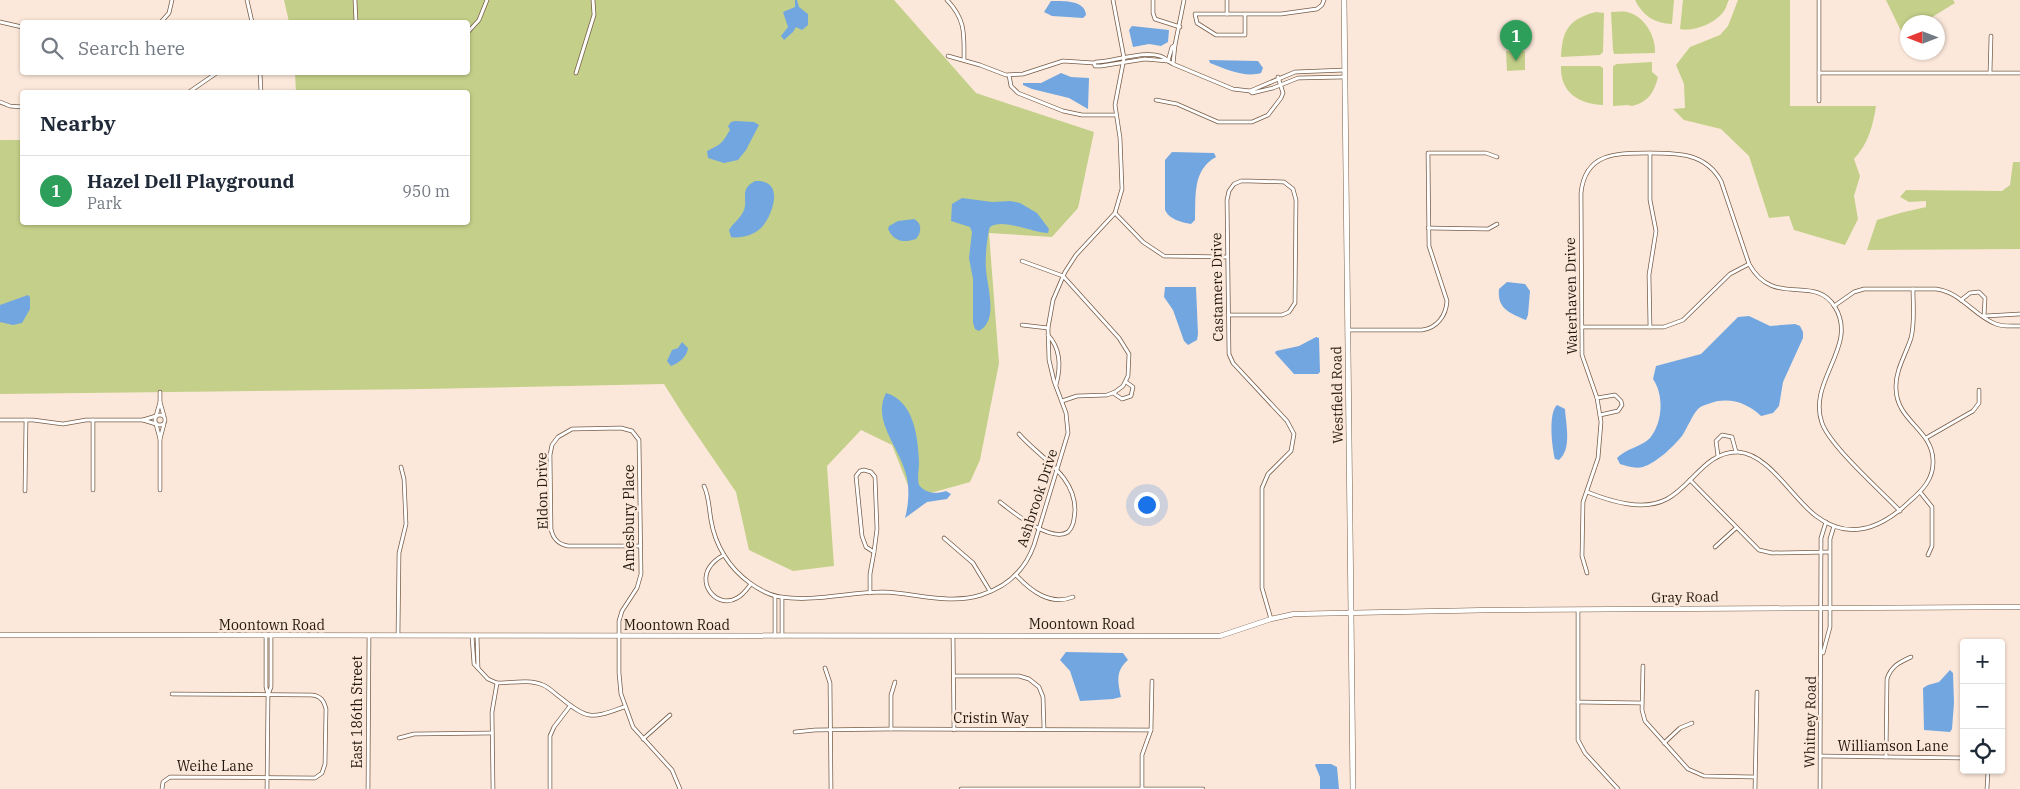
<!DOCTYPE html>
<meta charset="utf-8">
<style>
body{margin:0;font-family:"IBM Plex Serif",serif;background:#f2f2f3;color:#1f2937}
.controls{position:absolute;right:15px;bottom:15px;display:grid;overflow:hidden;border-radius:5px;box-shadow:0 1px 4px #0004}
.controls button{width:45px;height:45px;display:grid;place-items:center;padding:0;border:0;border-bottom:1px solid #e0e1e3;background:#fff;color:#1f2937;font:25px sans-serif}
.compass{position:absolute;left:1900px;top:15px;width:45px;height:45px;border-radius:50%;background:#fff;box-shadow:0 1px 4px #0004;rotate:270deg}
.you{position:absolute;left:1146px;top:504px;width:18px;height:18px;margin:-12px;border:4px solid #fff;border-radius:50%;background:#1a73e8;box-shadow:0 0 0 8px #1a73e833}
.badge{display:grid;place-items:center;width:32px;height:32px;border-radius:50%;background:#1a73e8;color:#fff;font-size:16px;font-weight:700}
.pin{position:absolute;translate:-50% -41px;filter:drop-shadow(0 1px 2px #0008)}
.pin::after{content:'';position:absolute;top:26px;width:18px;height:15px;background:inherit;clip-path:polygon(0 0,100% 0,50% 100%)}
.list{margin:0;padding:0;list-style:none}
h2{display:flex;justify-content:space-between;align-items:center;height:65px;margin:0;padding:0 20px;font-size:21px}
h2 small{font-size:16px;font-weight:400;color:#747a83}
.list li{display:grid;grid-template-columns:32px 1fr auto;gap:15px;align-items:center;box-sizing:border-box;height:70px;padding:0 20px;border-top:1px solid #e0e1e3}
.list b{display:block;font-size:19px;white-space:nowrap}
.list p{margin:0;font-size:16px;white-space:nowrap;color:#747a83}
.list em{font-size:16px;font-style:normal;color:#747a83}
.icon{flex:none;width:28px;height:28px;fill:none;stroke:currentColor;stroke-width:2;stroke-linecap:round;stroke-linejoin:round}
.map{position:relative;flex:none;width:2020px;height:789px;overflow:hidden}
.search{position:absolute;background:#fff;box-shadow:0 1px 4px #0004;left:20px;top:20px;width:450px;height:55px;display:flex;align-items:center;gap:12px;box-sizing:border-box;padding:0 18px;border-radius:5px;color:#747a83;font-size:19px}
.panel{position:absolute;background:#fff;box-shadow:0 1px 4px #0004;left:20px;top:90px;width:450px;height:135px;border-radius:5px}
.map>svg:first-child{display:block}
.green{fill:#c4d089}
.water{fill:#72a6e0}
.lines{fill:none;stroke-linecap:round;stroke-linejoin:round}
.street-casing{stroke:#775c46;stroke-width:4.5}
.secondary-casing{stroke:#775c46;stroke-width:5.5}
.primary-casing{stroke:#775c46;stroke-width:6}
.street{stroke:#fff;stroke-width:3}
.secondary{stroke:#fff;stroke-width:4.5}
.primary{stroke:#fff;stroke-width:5}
.labels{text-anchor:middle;stroke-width:5;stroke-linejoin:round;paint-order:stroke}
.street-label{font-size:14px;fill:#23180f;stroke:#fce8da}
</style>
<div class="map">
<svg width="2020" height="789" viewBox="0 0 2020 789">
<rect width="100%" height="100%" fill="#fce8da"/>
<g class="green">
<path d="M284,0h610l82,93 118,39 -16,76 -26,29 -63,-4 10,130 -19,97 -10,22 -57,16 -21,-53 -31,-15 -34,36 7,100 -41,5 -44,-21 -13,-58 -52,-76 -20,-32 -241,5 -423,5v-254h22v82h446v-130h-172l-1,-19 173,-1v-50h-179z"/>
<path d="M1635,0h39l-2,24c-17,0 -30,-9 -37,-24z"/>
<path d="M1683,0h46c-2,3 -3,9 -5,11 -8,12 -30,21 -44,18z"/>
<path d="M1738,0h52v106h86c-3,20 -8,38 -22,53l6,17 -6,20 4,23 -13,26 -51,-15 -5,-14 -20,2 -20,-62 -28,-27 -37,-9 -11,-11 12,-1 -1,-24 -8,-19 14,-18 30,-12 8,-9z"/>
<path d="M1886,0h67l2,3 -31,19h-16l-1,8 -5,3z"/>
<path d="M1596,12l8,1 -1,39 -3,3 -39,2c1,-27 8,-38 35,-45z"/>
<path d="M1611,12c5,0 11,-1 16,0 18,4 29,25 28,41l-41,1 -1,-4z"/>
<path d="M1506,51h19v19l-18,1z"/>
<path d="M1652,62v10l6,5c-4,16 -10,25 -26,29l-4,-1 -15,1v-40l4,-2z"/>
<path d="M1561,66h39l3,2v37c-25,-1 -43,-13 -42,-39z"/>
<path d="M2013,162h7v87l-153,1 10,-30 23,-7 26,-6v-6l-17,1 -9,-5 6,-7 96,1 8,-6z"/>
</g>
<g class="water">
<path d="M795,0h2l2,7 9,7v11l-6,5 -6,-3 -3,5 -9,8 -3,-4 7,-9 -5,-15 12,-5z"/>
<path d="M1051,1c13,0 34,-1 35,14l-3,3 -31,-2 -8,-4z"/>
<path d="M1132,26l37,4 -1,12 -7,4 -12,-2 -16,3 -4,-17z"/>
<path d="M1209,60l49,1 5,7 -2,5c-16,5 -36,-4 -51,-10z"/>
<path d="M1061,73l10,4 18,1 -1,31 -19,-11 -37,-9 -9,-4v-2h18z"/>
<path d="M735,121l19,1 5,3 -13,25 -8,10 -14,3 -16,-5 -1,-7c15,-7 15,-8 23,-21l-2,-4 3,-4z"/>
<path d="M1172,152l42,1 2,4c-24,13 -20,40 -21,63l-4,4c-10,-2 -21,-4 -26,-14v-50z"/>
<path d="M755,181c4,0 8,0 12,2 15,8 3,36 -6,45 -7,7 -21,11 -30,9l-2,-7c4,-7 12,-12 15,-20 4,-11 -5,-21 11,-29z"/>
<path d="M962,198l30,4 18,-1 10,2 17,10 12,16 -1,4c-15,0 -45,-15 -58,-6 -3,8 -5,33 -4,42 1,18 13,52 -7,62l-4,-2 -2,-6v-44l-4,-21 3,-26 -2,-5 -19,-6 1,-17z"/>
<path d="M914,219c8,4 8,13 2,20 -12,4 -22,3 -28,-10l1,-3 9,-5z"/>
<path d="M1507,282l18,2 5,7 -2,24 -2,5c-16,-7 -29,-11 -27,-31z"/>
<path d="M1165,287h31l2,47 -1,6 -9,5 -4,-4 -11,-31 -9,-13z"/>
<path d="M28,295l2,2v12l-8,14 -9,2 -13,-3v-17z"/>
<path d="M1749,316l21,10 25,-2 5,2 3,6v6l-20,44 -4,24 -6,7 -12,3c-14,-14 -34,-20 -53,-12 -3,1 -7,2 -10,5 -7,8 -10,18 -16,27 -9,11 -26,27 -39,31 -8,2 -16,-1 -23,-3l-3,-6c8,-9 26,-12 33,-20 13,-16 14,-43 3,-59l3,-13 45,-12 37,-37z"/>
<path d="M1316,337l3,1 1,34 -2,2h-24l-19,-21 1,-2 23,-5z"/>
<path d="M682,342l6,6c-1,9 -9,15 -17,18l-4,-5 5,-11 6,-2z"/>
<path d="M886,393c28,8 32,44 33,69 0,8 -2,16 0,23 7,9 18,9 27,6l5,3 -4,5 -20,3 -22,16c4,-14 5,-34 0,-47 -7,-25 -33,-51 -19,-78z"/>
<path d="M1557,405l8,4c1,16 7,40 -6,51l-4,-1c-3,-11 -7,-46 2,-54z"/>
<path d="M1066,652l57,1 5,7c-13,11 -10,22 -7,37l-8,2 -33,2 -10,-30 -10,-11z"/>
<path d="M1950,670l3,3 1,30 -2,26 -2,3 -26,-2 -1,-42 5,-3 11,-3z"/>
<path d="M1316,764h15l6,3 2,22h-19v-12l-5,-12z"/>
</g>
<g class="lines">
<defs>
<g id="street">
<path d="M247,0l5,22"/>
<path d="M355,0l1,22"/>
<path d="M947,0c19,20 17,34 17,60"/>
<path d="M1153,0v13l2,6 25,8"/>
<path d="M1227,0v14"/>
<path d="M1245,14v21h-29l-19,-12 -2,-9h86l36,-5 5,-4 2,-5"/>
<path d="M0,22l22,5"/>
<path d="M161,22l8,-9 3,-13"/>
<path d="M468,32l11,-12 8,-20"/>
<path d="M1175,45l9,-45"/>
<path d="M948,56l32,9 26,10 17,-1 40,-13 31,2 1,3h6l44,-7 23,2c-13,-15 -54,1 -72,1l-2,1"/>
<path d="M1173,64l2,-19 -3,2 -4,14 5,3 60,25 17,2"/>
<path d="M260,72l1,20"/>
<path d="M576,73l18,-58 -1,-15"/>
<path d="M1819,73h201"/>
<path d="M1990,73l1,-37"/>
<path d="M1009,75l2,11 7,7 45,18 19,4h34"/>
<path d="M1344,77l-46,1 -25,10 -21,5 -2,-2 45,-19 50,-2"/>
<path d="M189,92l29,-20"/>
<path d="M1156,100l21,4 41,18h34l16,-7 13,-17 2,-5 -5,-16"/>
<path d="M1819,101v-101"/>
<path d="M0,102l10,4 12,1"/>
<path d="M1650,153v47l6,31 -7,44 1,52"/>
<path d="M1115,213l28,29 21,14 63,1"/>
<path d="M1428,228l60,1 9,-5"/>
<path d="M1022,261l41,15 56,62 10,16 -1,22 -5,10 -8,6 -8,3 -30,1 -15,5"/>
<path d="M1961,300l9,-7 9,-1 6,6 -1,18"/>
<path d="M1834,306l20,-14 10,-3h72c25,3 38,27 60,35 7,3 17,2 24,2"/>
<path d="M1228,315h54l7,-3 6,-9 1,-103 -3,-11 -9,-7 -34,-1h-9l-7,3 -5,7 -2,9 2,154 4,9 54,58 7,13 -3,17 -23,23 -6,14v100l9,31"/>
<path d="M1985,316l35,-2"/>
<path d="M1022,325l26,3"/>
<path d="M1582,327h82l19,-7 47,-46 19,-10"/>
<path d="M1348,330h74c15,-2 24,-14 25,-29l-18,-55 -1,-93h58l11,4"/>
<path d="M1048,335c13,14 13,32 8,50"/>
<path d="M160,392v10"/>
<path d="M1113,393l9,6 9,-3 2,-9 -7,-5"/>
<path d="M1597,398l18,-3 6,6 1,4 -4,6 -18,4"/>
<circle cx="160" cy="420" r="5"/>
<path d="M0,420h33l30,4 23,-4h57l13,4 4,15v51"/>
<path d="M143,420l13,-4 4,-14 4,14"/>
<path d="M1926,438l47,-27 6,-8v-13"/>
<path d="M160,439l4,-15"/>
<path d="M1718,456l-2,-15 6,-6 10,2 4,15"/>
<path d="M864,470l7,2 4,5 2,52 -3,23 -8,-5 -4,-11 -6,-60 4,-5z"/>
<path d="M1690,480l69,70 13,3 57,-1"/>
<path d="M704,486c5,10 5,23 7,34 4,25 18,48 39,63 8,6 21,13 31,14 34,5 68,-5 102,-5 32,1 67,13 98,3 26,-8 44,-25 53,-50l34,-112 -2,-20 -12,-32 -5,-21 -1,-32 5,-28 12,-28 11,-17 39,-42 7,-24 -2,-51 -5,-33 9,-47 -11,-58"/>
<path d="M93,490v-70"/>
<path d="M25,491l1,-71"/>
<path d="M1587,492c23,9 56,20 80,7 25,-13 39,-48 71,-47 31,2 54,46 78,64 34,26 67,11 94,-15 13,-11 24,-23 23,-41 -1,-31 -37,-39 -37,-72 -1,-17 10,-34 15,-50 4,-15 2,-33 2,-49"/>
<path d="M1920,492l12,15v39l-4,9"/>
<path d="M1000,502c14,11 51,41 68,30 6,-6 6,-13 7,-22 0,-35 -35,-52 -56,-76"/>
<path d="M944,538l29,25 17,28"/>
<path d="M641,546h-73c-10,-2 -15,-7 -17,-17l-1,-74 2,-10 6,-8 14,-8 49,-1 11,3 7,9 2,134 -4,14 -15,23 -3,10v52l2,21 12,33 39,43 8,19"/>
<path d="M1715,547l21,-19"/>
<path d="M724,555c-6,3 -12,8 -15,13 -11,18 9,41 28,30 6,-3 10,-9 14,-14"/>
<path d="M1587,573l-5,-17 1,-54 15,-44 3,-36 -4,-24 -15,-43 -1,-162c4,-40 35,-40 66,-40 29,0 58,-1 74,28l28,83c25,45 65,9 86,43 24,39 -28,74 -13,116 8,23 59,68 78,88"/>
<path d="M1016,575c15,16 34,31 57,22"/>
<path d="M870,593v-19l4,-22"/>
<path d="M775,596v40"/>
<path d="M782,597v39"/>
<path d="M1578,609v131l7,13 33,36"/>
<path d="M398,635l1,-82 7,-29 -2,-45 -3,-12"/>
<path d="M266,636v51l2,8 3,-8v-51"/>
<path d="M472,636l2,28 14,15 9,4c14,0 32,-4 46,2 7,3 12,9 18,13 28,23 31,20 63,9"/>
<path d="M477,636l1,32"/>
<path d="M953,636l1,94"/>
<path d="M1823,653l7,-26v-88l4,-13"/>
<path d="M1643,666l-1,44 3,11 43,48 16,7 51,1"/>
<path d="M825,668l5,15 1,106"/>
<path d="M954,676h65l10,3 10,8 4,10 1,32"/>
<path d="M1578,702l64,1"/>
<path d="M891,729v-34l4,-13"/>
<path d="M795,732l20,-2 76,-1 260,1"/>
<path d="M399,738l15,-4 78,-1"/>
<path d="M643,739l27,-24"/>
<path d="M1664,743l16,-15 12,-5"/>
<path d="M1821,756l143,2"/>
<path d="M1886,757l1,-78c4,-13 13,-17 24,-22"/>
<path d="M162,789l1,-7 7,-5 145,1 7,-5 3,-9 1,-55c-2,-8 -5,-13 -14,-14l-140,-1"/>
<path d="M267,789l1,-94"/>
<path d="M368,789l1,-153"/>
<path d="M493,789l-1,-77 5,-29"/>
<path d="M550,789v-53l4,-9 16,-21"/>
<path d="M961,789h242"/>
<path d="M1142,789v-34l9,-25 1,-49"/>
<path d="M1755,789l2,-97"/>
<path d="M1820,789l1,-251 5,-16"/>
<path d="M1987,789l1,-19"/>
</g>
<path id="secondary" d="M0,635l1220,1 51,-17 23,-5 198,-4 528,-3"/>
<path id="primary" d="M1344,0l9,789"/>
</defs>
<use href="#street" class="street-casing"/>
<use href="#secondary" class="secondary-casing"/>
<use href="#primary" class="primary-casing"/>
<use href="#street" class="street"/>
<use href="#secondary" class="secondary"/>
<use href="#primary" class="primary"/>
</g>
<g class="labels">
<g class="street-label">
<text transform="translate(1217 287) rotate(-91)" y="5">Castamere Drive</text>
<text transform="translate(1571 296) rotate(-91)" y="5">Waterhaven Drive</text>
<text transform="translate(1337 395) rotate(-91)" y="5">Westfield Road</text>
<text transform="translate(542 491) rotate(-91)" y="5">Eldon Drive</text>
<text transform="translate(1037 498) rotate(-72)" y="5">Ashbrook Drive</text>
<text transform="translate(629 518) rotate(-90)" y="5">Amesbury Place</text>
<text transform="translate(1685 597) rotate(-1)" y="5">Gray Road</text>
<text x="1082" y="629">Moontown Road</text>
<text x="272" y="630">Moontown Road</text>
<text x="677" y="630">Moontown Road</text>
<text transform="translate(357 712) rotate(-90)" y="5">East 186th Street</text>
<text x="991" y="723">Cristin Way</text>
<text transform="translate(1810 722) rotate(-89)" y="5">Whitney Road</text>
<text x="1893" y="751">Williamson Lane</text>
<text x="215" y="771">Weihe Lane</text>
</g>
</g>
</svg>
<div class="controls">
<button>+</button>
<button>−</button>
<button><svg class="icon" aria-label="locate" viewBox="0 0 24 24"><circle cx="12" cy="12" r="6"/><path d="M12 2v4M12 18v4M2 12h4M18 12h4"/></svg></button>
</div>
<svg class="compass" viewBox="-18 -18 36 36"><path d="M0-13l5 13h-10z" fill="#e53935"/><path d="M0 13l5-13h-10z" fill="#747a83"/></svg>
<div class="you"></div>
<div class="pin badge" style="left:1516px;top:61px;background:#2e9e5b">1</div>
<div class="search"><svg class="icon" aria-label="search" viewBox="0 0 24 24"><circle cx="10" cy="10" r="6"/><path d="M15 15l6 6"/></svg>Search here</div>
<section class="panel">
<h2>Nearby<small></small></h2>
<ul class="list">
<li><span class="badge" style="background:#2e9e5b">1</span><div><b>Hazel Dell Playground</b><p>Park</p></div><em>950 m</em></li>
</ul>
</section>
</div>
